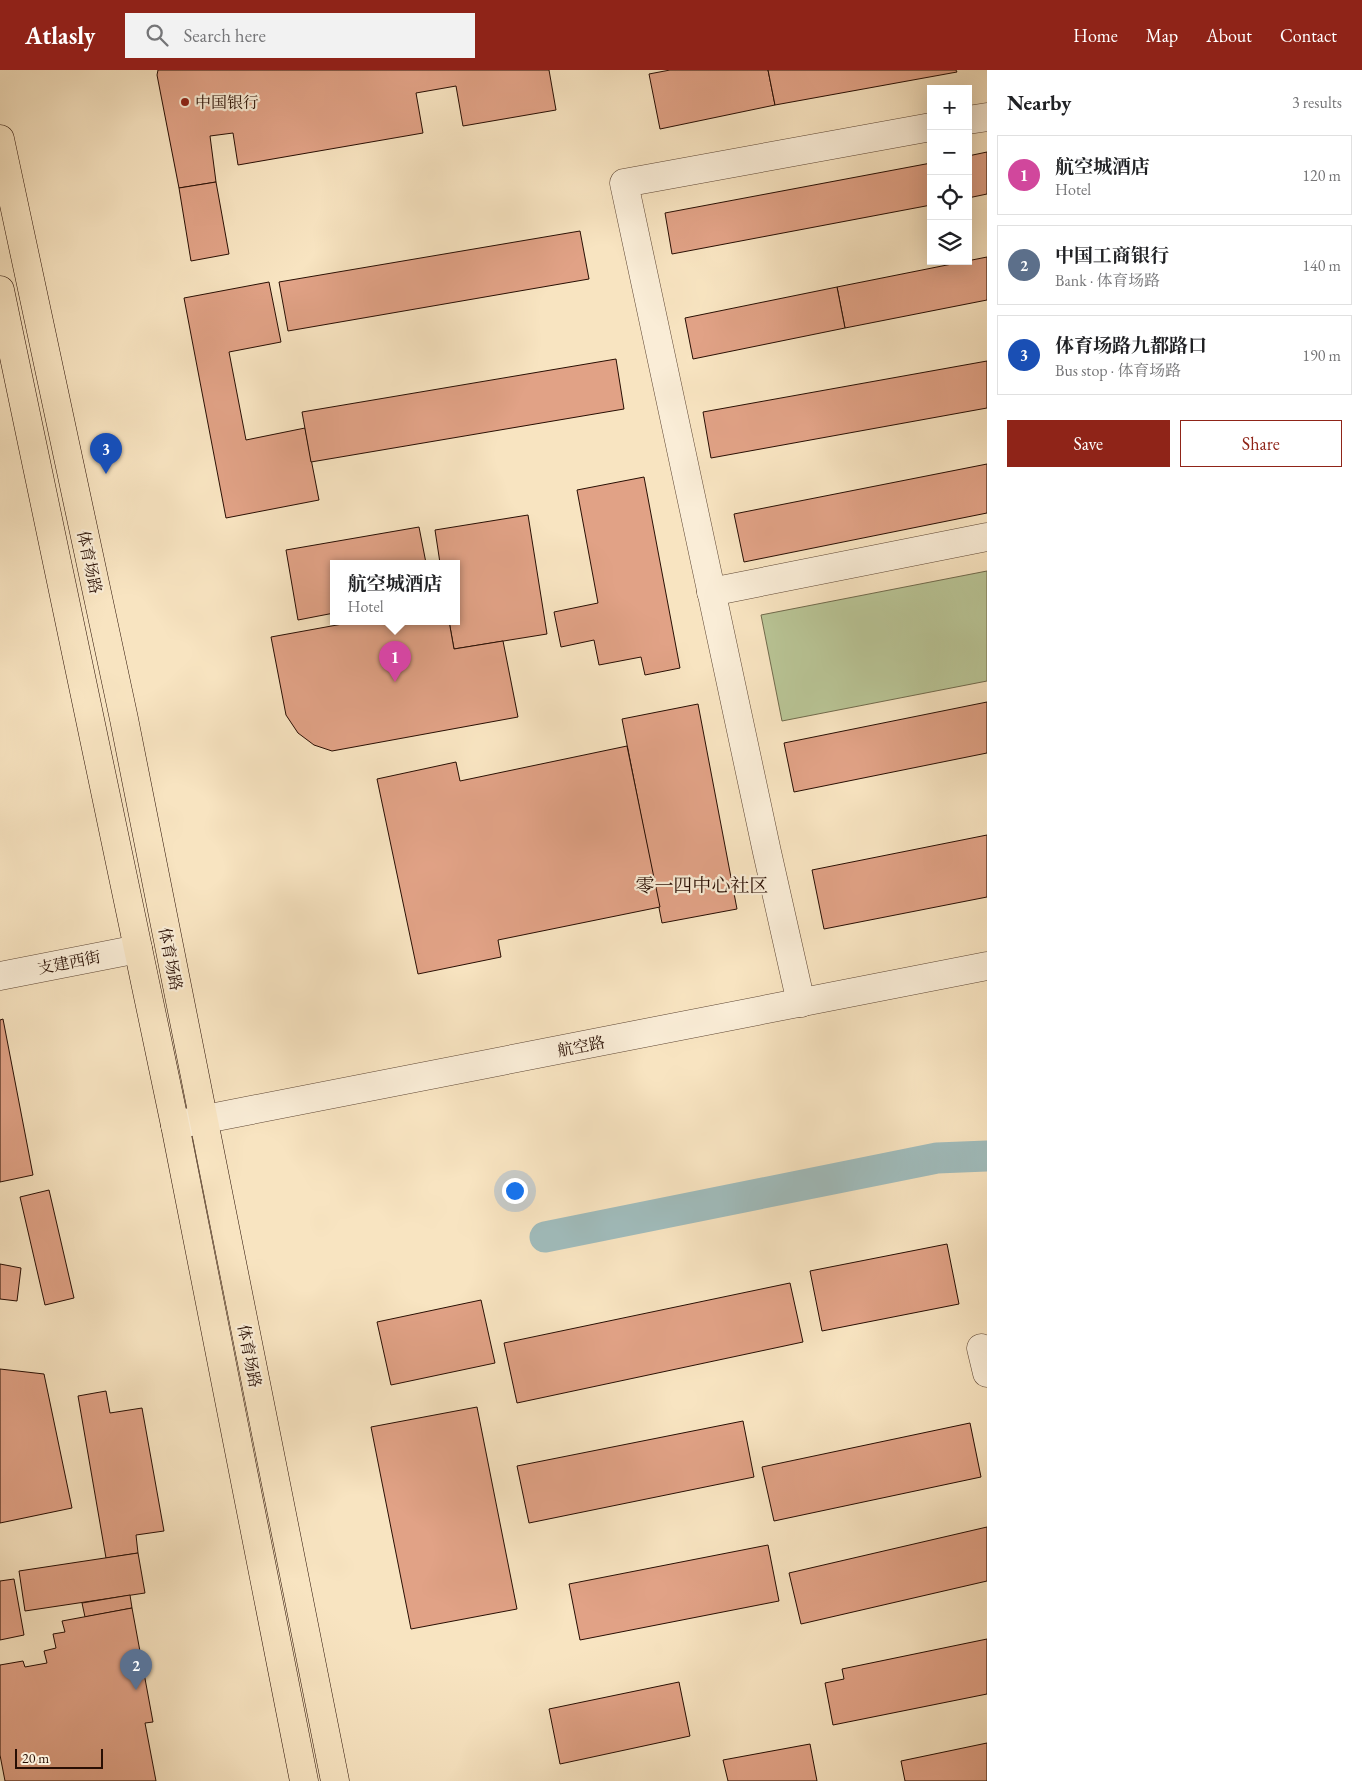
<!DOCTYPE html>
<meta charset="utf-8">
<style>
body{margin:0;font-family:"EB Garamond","Noto Serif SC",serif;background:#f2f2f2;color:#202124}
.controls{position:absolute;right:15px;top:15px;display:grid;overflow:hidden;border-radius:0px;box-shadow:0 5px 20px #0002}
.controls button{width:45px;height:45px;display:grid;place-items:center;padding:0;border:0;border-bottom:1px solid #e0e0e0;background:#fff;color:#202124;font:25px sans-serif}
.scale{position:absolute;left:15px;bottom:12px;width:88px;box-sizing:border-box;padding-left:5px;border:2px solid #280e03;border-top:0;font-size:14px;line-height:18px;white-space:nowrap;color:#280e03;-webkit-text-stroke:4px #faedd7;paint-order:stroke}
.you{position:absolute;left:514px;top:1120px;width:18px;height:18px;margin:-12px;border:4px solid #fff;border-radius:50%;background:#1a73e8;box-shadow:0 0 0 8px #1a73e833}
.badge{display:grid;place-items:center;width:32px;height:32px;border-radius:50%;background:#8f2418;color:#fff;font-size:16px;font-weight:700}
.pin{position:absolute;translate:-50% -41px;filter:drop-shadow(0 1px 2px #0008)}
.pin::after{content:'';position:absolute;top:26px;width:18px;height:15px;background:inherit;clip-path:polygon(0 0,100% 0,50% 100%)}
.popup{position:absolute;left:330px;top:490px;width:130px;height:65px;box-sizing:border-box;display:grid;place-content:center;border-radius:0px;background:#fff;filter:drop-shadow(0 1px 4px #0005);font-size:16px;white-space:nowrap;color:#757577}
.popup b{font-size:19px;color:#202124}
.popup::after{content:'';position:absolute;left:50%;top:100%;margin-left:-10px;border:10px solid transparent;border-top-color:#fff}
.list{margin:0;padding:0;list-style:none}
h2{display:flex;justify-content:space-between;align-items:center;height:65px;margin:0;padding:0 20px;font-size:21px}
h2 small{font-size:16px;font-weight:400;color:#757577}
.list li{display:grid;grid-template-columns:32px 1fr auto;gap:15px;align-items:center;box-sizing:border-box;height:80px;margin:0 10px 10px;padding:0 10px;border:1px solid #e0e0e0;border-radius:0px}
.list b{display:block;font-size:19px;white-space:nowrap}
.list p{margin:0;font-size:16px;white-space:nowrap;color:#757577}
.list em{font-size:16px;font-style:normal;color:#757577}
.actions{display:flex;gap:10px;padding:15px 20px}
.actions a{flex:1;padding:11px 0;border:1px solid #8f2418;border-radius:0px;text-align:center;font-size:18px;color:#8f2418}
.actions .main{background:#8f2418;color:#fff}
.icon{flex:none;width:28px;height:28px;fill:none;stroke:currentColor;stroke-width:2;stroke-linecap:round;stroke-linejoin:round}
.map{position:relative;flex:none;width:987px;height:1711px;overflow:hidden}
header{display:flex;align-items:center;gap:30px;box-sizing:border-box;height:70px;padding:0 25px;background:#8f2418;color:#fff}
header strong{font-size:24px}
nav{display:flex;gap:28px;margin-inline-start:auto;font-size:18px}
.search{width:350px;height:45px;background:#f2f2f2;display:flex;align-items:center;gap:12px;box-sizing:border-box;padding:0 18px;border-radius:0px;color:#757577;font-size:19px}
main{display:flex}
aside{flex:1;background:#fff}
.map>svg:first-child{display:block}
.green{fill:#b9c596;stroke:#706a4c}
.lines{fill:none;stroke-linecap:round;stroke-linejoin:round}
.canal{stroke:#a0bcbc;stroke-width:31}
.building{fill:#e1a286;stroke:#280e03}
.minor-casing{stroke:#5c4432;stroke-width:29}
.major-casing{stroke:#280e03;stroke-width:29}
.minor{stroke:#faedd7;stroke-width:28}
.major{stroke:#f8e4c1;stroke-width:28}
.poi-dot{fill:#8f2418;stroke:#faedd7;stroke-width:2}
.labels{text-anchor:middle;stroke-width:4.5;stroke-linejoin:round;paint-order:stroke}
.poi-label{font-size:16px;fill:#280e03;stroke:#faedd7;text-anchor:start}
.street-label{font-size:16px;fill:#280e03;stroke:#faedd7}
.quarter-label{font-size:19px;fill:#280e03;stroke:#faedd7}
</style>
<header>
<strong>Atlasly</strong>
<div class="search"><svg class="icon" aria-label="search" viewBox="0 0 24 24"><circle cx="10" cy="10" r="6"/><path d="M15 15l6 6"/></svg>Search here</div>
<nav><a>Home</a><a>Map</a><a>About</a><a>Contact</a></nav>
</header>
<main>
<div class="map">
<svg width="987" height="1711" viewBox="0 0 987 1711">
<rect width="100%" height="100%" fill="#f8e4c1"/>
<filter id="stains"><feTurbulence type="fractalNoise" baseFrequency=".004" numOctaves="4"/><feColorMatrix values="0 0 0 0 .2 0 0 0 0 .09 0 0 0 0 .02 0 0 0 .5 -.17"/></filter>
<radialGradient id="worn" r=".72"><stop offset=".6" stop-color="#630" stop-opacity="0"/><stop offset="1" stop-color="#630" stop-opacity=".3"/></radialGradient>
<path class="green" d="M987,501v110l-205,40 -21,-106z"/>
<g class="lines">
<path class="canal" d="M545,1167l392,-79 50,-2"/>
</g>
<g class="building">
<path d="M158,0h391l7,40 -93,16 -7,-40 -40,7 7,40 -185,32 -5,-32 -23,3 6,46 -37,6 -22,-113z"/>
<path d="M670,0h98l7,35 -115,24 -11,-55z"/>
<path d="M768,0h188l1,2 -182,33z"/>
<path d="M987,82v42l-19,4v-42z"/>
<path d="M931,93v42l-259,49 -7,-41z"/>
<path d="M216,112l13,72 -38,7 -12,-73z"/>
<path d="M580,161l9,48 -301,52 -9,-49z"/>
<path d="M987,187v43l-142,28 -8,-41z"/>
<path d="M269,212l12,60 -52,10 17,88 59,-12 14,72 -93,18 -42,-220z"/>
<path d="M837,217l8,41 -152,31 -8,-41z"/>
<path d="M616,289l8,50 -313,53 -9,-50z"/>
<path d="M987,291v47l-276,50 -8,-46z"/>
<path d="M987,394v49l-243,49 -10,-48z"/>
<path d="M644,407l36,191 -35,7 -4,-18 -42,8 -5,-25 -33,7 -7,-35 44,-9 -21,-113z"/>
<path d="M528,445l19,119 -93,15 -5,-28h7v-58h-16l-5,-33z"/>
<path d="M419,457l7,36h-92v50l-36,7 -12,-70z"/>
<path d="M359,551h90l5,28 49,-8 15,76 -186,34 -18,-6 -16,-12 -12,-18 -15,-78z"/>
<path d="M987,632v51l-193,39 -10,-49z"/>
<path d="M698,634l39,205 -75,14 -40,-204z"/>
<path d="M627,676l33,161 -162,33 3,17 -83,17 -41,-195 79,-17 4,19z"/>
<path d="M987,765v62l-163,32 -12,-59z"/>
<path d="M3,949l30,156 -33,7v-162z"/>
<path d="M49,1120l25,108 -29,7 -25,-108z"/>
<path d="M947,1174l12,60 -137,27 -12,-60z"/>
<path d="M0,1194l21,4 -4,33 -17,-2z"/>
<path d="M790,1213l13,59 -286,61 -13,-60z"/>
<path d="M481,1230l14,63 -104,22 -14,-63z"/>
<path d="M0,1299l44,5 28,134 -72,15z"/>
<path d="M106,1321l4,22 32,-5 22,123 -28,4 2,18 -32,5 -28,-162z"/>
<path d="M477,1337l40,202 -106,20 -40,-202z"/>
<path d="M743,1351l11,56 -225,46 -12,-57z"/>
<path d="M970,1353l11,54 -207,44 -12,-54z"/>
<path d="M987,1457v54l-186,43 -12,-51z"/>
<path d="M768,1475l11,56 -199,39 -11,-56z"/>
<path d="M138,1483l7,40 -120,18 -6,-40z"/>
<path d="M14,1509l10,56 -24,5v-59z"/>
<path d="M130,1525l2,13 -47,9 -3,-14z"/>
<path d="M132,1538l21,114 -8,1 11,58h-151l-5,-26v-90l23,-4 2,6 22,-4 -3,-12 12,-3 -3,-14 12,-2 -3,-11z"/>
<path d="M987,1569v55l-154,31 -8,-42 19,-4 -2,-10z"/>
<path d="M679,1612l11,54 -130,28 -11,-55z"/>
<path d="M987,1673v38h-82l-4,-20z"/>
<path d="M810,1674l7,37h-89l-5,-21z"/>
</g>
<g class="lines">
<defs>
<g id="minor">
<path d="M968,50l19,-3"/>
<path d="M711,522l276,-55"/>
<path d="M0,906l138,-27"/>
<path d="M801,933l-34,-151 -143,-669 307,-56"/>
<path d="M175,1055l812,-159"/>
<path d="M981,1278l6,25"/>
</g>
<g id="major">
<path d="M0,69l124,580 211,1062"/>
<path d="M0,220l175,835 129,656"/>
</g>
</defs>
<use href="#minor" class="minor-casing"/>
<use href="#major" class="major-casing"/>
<use href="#minor" class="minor"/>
<use href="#major" class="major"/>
</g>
<circle class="poi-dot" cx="185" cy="32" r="5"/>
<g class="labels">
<g class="poi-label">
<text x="195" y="38">中国银行</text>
</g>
<g class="street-label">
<text transform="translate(90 492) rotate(78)" y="6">体育场路</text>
<text transform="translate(171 889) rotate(79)" y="6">体育场路</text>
<text transform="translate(69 892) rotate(-11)" y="6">支建西街</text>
<text transform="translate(581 976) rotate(-11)" y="6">航空路</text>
<text transform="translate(250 1286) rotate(79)" y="6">体育场路</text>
</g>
<g class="quarter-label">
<text x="702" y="822">零一四中心社区</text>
</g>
</g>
<rect width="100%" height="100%" filter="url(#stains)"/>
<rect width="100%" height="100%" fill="url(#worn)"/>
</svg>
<div class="controls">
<button>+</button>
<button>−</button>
<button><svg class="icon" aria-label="locate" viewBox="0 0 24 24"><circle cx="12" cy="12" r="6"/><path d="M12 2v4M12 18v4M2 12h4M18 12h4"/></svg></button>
<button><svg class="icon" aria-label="layers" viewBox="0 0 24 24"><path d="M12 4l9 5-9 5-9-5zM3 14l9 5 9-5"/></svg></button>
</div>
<div class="scale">20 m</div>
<div class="you"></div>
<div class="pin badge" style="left:395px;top:612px;background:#d1479c">1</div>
<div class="popup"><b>航空城酒店</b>Hotel</div>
<div class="pin badge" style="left:136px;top:1620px;background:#5c6f8a">2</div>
<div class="pin badge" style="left:106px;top:404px;background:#1a4fb4">3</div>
</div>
<aside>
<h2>Nearby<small>3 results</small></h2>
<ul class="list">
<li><span class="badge" style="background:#d1479c">1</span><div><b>航空城酒店</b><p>Hotel</p></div><em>120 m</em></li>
<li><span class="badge" style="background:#5c6f8a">2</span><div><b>中国工商银行</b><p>Bank · 体育场路</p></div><em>140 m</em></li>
<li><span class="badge" style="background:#1a4fb4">3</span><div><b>体育场路九都路口</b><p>Bus stop · 体育场路</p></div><em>190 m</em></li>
</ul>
<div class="actions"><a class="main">Save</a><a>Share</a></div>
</aside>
</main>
